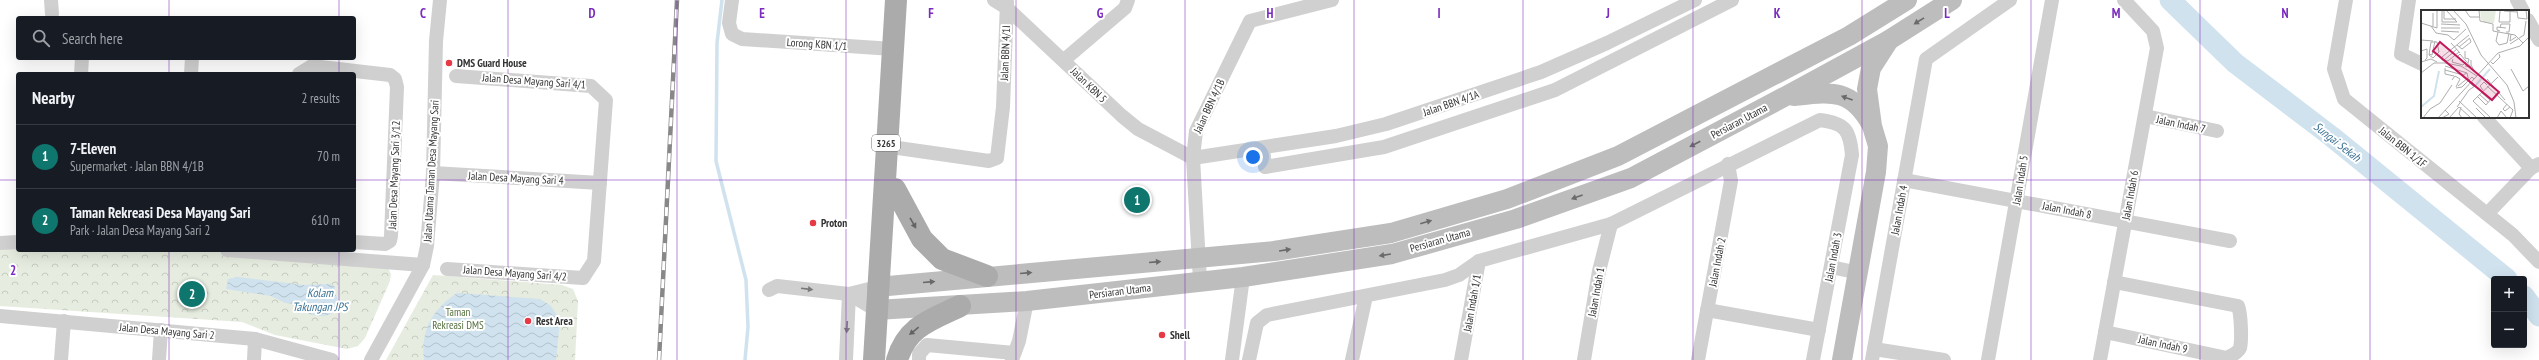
<!DOCTYPE html>
<meta charset="utf-8">
<style>
body{margin:0;font-family:"PT Sans Narrow",sans-serif;background:#20242c;color:#f1f3f6}
.controls{position:absolute;right:12px;bottom:12px;display:grid;overflow:hidden;border-radius:4px;box-shadow:0 4px 16px #0002}
.controls button{width:36px;height:36px;display:grid;place-items:center;padding:0;border:0;border-bottom:1px solid #363941;background:#171b24;color:#f1f3f6;font:20px sans-serif}
.you{position:absolute;left:1253px;top:157px;width:14px;height:14px;margin:-10px;border:3px solid #fff;border-radius:50%;background:#1a73e8;box-shadow:0 0 0 6px #1a73e833}
.badge{display:grid;place-items:center;width:26px;height:26px;border-radius:50%;background:#0f766e;color:#fff;font-size:13px;font-weight:700}
.pin{position:absolute;translate:-50% -50%;border:2px solid #fff;box-shadow:0 1px 4px #0006}
.list{margin:0;padding:0;list-style:none}
h2{display:flex;justify-content:space-between;align-items:center;height:52px;margin:0;padding:0 16px;font-size:17px}
h2 small{font-size:13px;font-weight:400;color:#9ea1a6}
.list li{display:grid;grid-template-columns:26px 1fr auto;gap:12px;align-items:center;box-sizing:border-box;height:64px;padding:0 16px;border-top:1px solid #363941}
.list b{display:block;font-size:15px;white-space:nowrap}
.list p{margin:0;font-size:13px;white-space:nowrap;color:#9ea1a6}
.list em{font-size:13px;font-style:normal;color:#9ea1a6}
.icon{flex:none;width:22px;height:22px;fill:none;stroke:currentColor;stroke-width:2;stroke-linecap:round;stroke-linejoin:round}
.map{position:relative;flex:none;width:2539px;height:360px;overflow:hidden}
.search{position:absolute;background:#171b24;box-shadow:0 4px 16px #0002;left:16px;top:16px;width:340px;height:44px;display:flex;align-items:center;gap:10px;box-sizing:border-box;padding:0 14px;border-radius:4px;color:#9ea1a6;font-size:15px}
.panel{position:absolute;background:#171b24;box-shadow:0 4px 16px #0002;left:16px;top:72px;width:340px;height:180px;border-radius:4px}
.map>svg:first-child{display:block}
.forest{fill:url(#forest-crowns)}
.water{fill:url(#water-waves)}
.lines{fill:none;stroke-linecap:round;stroke-linejoin:round}
.stream{stroke:#cfe2ee;stroke-width:3.5}
.river{stroke:#cfe2ee;stroke-width:21}
.street{stroke:#d0d0d0;stroke-width:14}
.secondary{stroke:#bdbdbd;stroke-width:20}
.primary{stroke:#ababab;stroke-width:22}
.rail-casing{stroke:#888;stroke-width:4.5}
.rail{stroke:#fff;stroke-width:3;stroke-dasharray:9;stroke-linecap:butt}
.oneway{fill:#6a6a6a}
.oneway2{fill:#636363}
.oneway3{fill:#7a7a7a}
.grid{fill:none;stroke:#7b2cbf;stroke-width:1;stroke-opacity:0.55}
.poi-dot{fill:#e63946;stroke:#fff;stroke-width:1.5}
.labels{text-anchor:middle;stroke-width:4;stroke-linejoin:round;paint-order:stroke}
.shield{fill:#fff;stroke:#707070;stroke-width:1}
.shield-label{font-size:10px;font-weight:bold;fill:#333}
.street-label{font-size:11px;fill:#333;stroke:#fff}
.poi-label{font-size:11px;font-weight:bold;fill:#333;stroke:#fff;text-anchor:start}
.park-label{font-size:11px;fill:#56703f;stroke:#fff}
.water-label{font-size:12px;font-style:italic;fill:#3f7597;stroke:#fff}
.inset-river{fill:none;stroke:#cfe2ee;stroke-width:2}
.inset-road{fill:none;stroke:#adadad;stroke-width:1}
.view{fill:#c2185b;fill-opacity:0.15;stroke:#c2185b;stroke-width:2}
.inset-edge{fill:none;stroke:#333;stroke-width:2}
.grid-label{font-size:13px;text-anchor:middle;font-weight:bold;fill:#7b2cbf;stroke:#fff;stroke-width:4;stroke-linejoin:round;paint-order:stroke}
</style>
<div class="map">
<svg width="2539" height="360" viewBox="0 0 2539 360">
<defs>
<pattern id="forest-crowns" width="20" height="18" patternUnits="userSpaceOnUse"><rect width="20" height="18" fill="#e6ecdf"/><path d="M2 6a3 3 0 1 1 6 0M12 15a3 3 0 1 1 6 0" fill="none" stroke="#c6cbc0"/></pattern>
<pattern id="water-waves" width="16" height="10" patternUnits="userSpaceOnUse"><rect width="16" height="10" fill="#cfe2ee"/><path d="M0 5q4-4 8 0t8 0" fill="none" stroke="#b2c2cd"/></pattern>
</defs>
<rect width="100%" height="100%" fill="#fff"/>
<g class="forest">
<path d="M18,238v12h198l5,2 166,14 4,8 -1,7 -25,57 -7,8 -11,3 -72,-14 -33,-13 -242,-16v-64z"/>
<path d="M433,275l129,10 11,4 5,12 -3,59h-189z"/>
</g>
<g class="water">
<path d="M2162,0h23l11,11 -13,10z"/>
<path d="M238,277l66,8 27,-1 4,3 -1,5 6,11c-5,20 -36,14 -45,1l-10,-1 -14,-7 -45,-7 2,-10z"/>
<path d="M457,293l83,6 11,7 9,14 -4,40h-132c-4,-30 9,-51 33,-67z"/>
</g>
<g class="lines">
<path class="stream" d="M722,0l-5,43 -1,118 30,119 2,47 -3,33"/>
<g class="river">
<path d="M2170,0l65,63 96,73 176,143"/>
<path d="M2524,296l15,20"/>
</g>
<g class="street">
<path d="M51,0l1,14"/>
<path d="M732,0l-3,23 3,11 10,5 151,10"/>
<path d="M994,0l13,8 115,108 16,13 55,29 143,-22 50,-12 155,-52 66,-29 88,-43"/>
<path d="M2346,0l-12,69 10,30 169,136 26,27"/>
<path d="M2409,0l-8,54 21,10"/>
<path d="M2517,0l6,11"/>
<path d="M2528,20l11,20"/>
<path d="M1064,60l61,-52 3,-8"/>
<path d="M81,74l1,-16"/>
<path d="M191,74l1,-16"/>
<path d="M299,74l13,-8 78,9 5,4 2,8 -6,149 -1,5 -5,3 -31,-2"/>
<path d="M2145,116l72,15"/>
<path d="M2484,117l47,51"/>
<path d="M898,148l91,13 8,-3 6,-51 4,-105"/>
<path d="M1263,148l2,19 119,-20 171,-57 177,-90"/>
<path d="M433,173l167,10"/>
<path d="M1904,180l326,61"/>
<path d="M2487,214l44,-46 8,-4"/>
<path d="M0,243l18,-1"/>
<path d="M227,250l196,15"/>
<path d="M1831,267l28,6"/>
<path d="M447,269l136,9 11,-17 12,-161 -15,-14 -135,-10"/>
<path d="M1200,281l-7,-123 3,-27 54,-110 82,-21"/>
<path d="M769,290l8,-4 72,8 28,-7"/>
<path d="M849,294l27,16"/>
<path d="M1707,310l112,20"/>
<path d="M0,316l255,23 77,21"/>
<path d="M2105,332l122,26c5,-3 11,-5 13,-10 2,-8 1,-35 -2,-42l-124,-24"/>
<path d="M1874,349l70,11"/>
<path d="M61,360l3,-39"/>
<path d="M159,360l2,-30"/>
<path d="M254,360l1,-21"/>
<path d="M371,360l52,-95 4,-19 6,-73 3,-132 4,-41"/>
<path d="M846,360l3,-66"/>
<path d="M919,360v-6l8,-9 87,8"/>
<path d="M1012,360l7,-19 8,-40"/>
<path d="M1232,360l11,-83"/>
<path d="M1249,360l8,-37 10,-8 178,-35 14,-5 20,-14"/>
<path d="M1352,360l14,-64"/>
<path d="M1461,360l18,-99 132,-37 209,-104c25,3 30,10 32,35l-39,205"/>
<path d="M1584,360l15,-89 12,-47"/>
<path d="M1698,360l33,-179 -3,-17"/>
<path d="M1872,360l54,-301 84,-59"/>
<path d="M1988,360l64,-360"/>
<path d="M2100,360l57,-312 -4,-17 -29,-31"/>
</g>
<g class="secondary">
<path d="M1794,96c37,-4 57,-8 77,28"/>
<path d="M877,287l397,-36 117,-18 116,-34 111,-43 231,-120 58,-36"/>
<path d="M876,310l151,-9 216,-24 149,-23 124,-35 115,-41 155,-82 103,-56 63,-40"/>
<path d="M1842,360l34,-188 2,-26 -6,-20 -5,-37 4,-21 18,-28"/>
</g>
<g class="primary">
<path d="M895,189l27,50 20,20 45,17"/>
<path d="M874,360l22,-360"/>
<path d="M897,360c10,-34 34,-40 63,-54"/>
</g>
<defs>
<path id="rail" d="M659,360l18,-360"/>
</defs>
<use href="#rail" class="rail-casing"/>
<use href="#rail" class="rail"/>
</g>
<defs><path id="oneway-solid" d="M-6-.8H1V-3.2L6.5 0L1 3.2V.8H-6Z"/></defs>
<g class="oneway">
<use href="#oneway-solid" transform="translate(1919 21) rotate(148)"/>
<use href="#oneway-solid" transform="translate(1847 98) rotate(-160)"/>
<use href="#oneway-solid" transform="translate(1695 144) rotate(152)"/>
<use href="#oneway-solid" transform="translate(1577 197) rotate(160)"/>
<use href="#oneway-solid" transform="translate(1426 222) rotate(-16)"/>
<use href="#oneway-solid" transform="translate(1285 250) rotate(-9)"/>
<use href="#oneway-solid" transform="translate(1385 255) rotate(171)"/>
<use href="#oneway-solid" transform="translate(1155 262) rotate(-5)"/>
<use href="#oneway-solid" transform="translate(1026 273) rotate(-5)"/>
<use href="#oneway-solid" transform="translate(929 282) rotate(-5)"/>
</g>
<g class="oneway2">
<use href="#oneway-solid" transform="translate(913 223) rotate(60)"/>
<use href="#oneway-solid" transform="translate(914 331) rotate(141)"/>
</g>
<g class="oneway3">
<use href="#oneway-solid" transform="translate(807 289) rotate(7)"/>
<use href="#oneway-solid" transform="translate(847 327) rotate(93)"/>
</g>
<path class="grid" d="M169,0v18M339,0v18M508,0v360M677,0v360M846,0v360M1016,0v360M1185,0v360M1354,0v360M1523,0v360M1693,0v360M1862,0v360M2031,0v360M2200,0v360M2370,0v360M169,58v16M339,58v16M0,180h18M354,180h2185M169,250v110M339,250v110"/>
<g class="poi-dot">
<circle cx="449" cy="63" r="4"/>
<circle cx="813" cy="223" r="4"/>
<circle cx="528" cy="321" r="4"/>
<circle cx="1162" cy="335" r="4"/>
</g>
<g class="labels">
<rect class="shield" x="872" y="135" width="28" height="16" rx="3"/>
<g class="shield-label">
<text x="886" y="147">3265</text>
</g>
<g class="street-label">
<text transform="translate(817 44) rotate(4)" y="4">Lorong KBN 1/1</text>
<text transform="translate(1005 53) rotate(-88)" y="4">Jalan BBN 4/1I</text>
<text transform="translate(534 81) rotate(4)" y="4">Jalan Desa Mayang Sari 4/1</text>
<text transform="translate(1089 85) rotate(44)" y="4">Jalan KBN 5</text>
<text transform="translate(1451 103) rotate(-19)" y="4">Jalan BBN 4/1A</text>
<text transform="translate(1209 106) rotate(-65)" y="4">Jalan BBN 4/1B</text>
<text transform="translate(1739 121) rotate(-28)" y="4">Persiaran Utama</text>
<text transform="translate(2181 124) rotate(12)" y="4">Jalan Indah 7</text>
<text transform="translate(2403 147) rotate(39)" y="4">Jalan BBN 1/1F</text>
<text transform="translate(431 171) rotate(-87)" y="4">Jalan Utama Taman Desa Mayang Sari</text>
<text transform="translate(394 175) rotate(-88)" y="4">Jalan Desa Mayang Sari 3/12</text>
<text transform="translate(516 178) rotate(3)" y="4">Jalan Desa Mayang Sari 4</text>
<text transform="translate(2020 180) rotate(-81)" y="4">Jalan Indah 5</text>
<text transform="translate(2130 195) rotate(-80)" y="4">Jalan Indah 6</text>
<text transform="translate(1899 210) rotate(-80)" y="4">Jalan Indah 4</text>
<text transform="translate(2067 210) rotate(11)" y="4">Jalan Indah 8</text>
<text transform="translate(1440 240) rotate(-16)" y="4">Persiaran Utama</text>
<text transform="translate(1833 257) rotate(-79)" y="4">Jalan Indah 3</text>
<text transform="translate(1717 262) rotate(-79)" y="4">Jalan Indah 2</text>
<text transform="translate(515 273) rotate(4)" y="4">Jalan Desa Mayang Sari 4/2</text>
<text transform="translate(1120 291) rotate(-7)" y="4">Persiaran Utama</text>
<text transform="translate(1596 292) rotate(-80)" y="4">Jalan Indah 1</text>
<text transform="translate(1472 303) rotate(-80)" y="4">Jalan Indah 1/1</text>
<text transform="translate(167 331) rotate(5)" y="4">Jalan Desa Mayang Sari 2</text>
<text transform="translate(2163 344) rotate(12)" y="4">Jalan Indah 9</text>
</g>
<g class="poi-label">
<text x="457" y="67">DMS Guard House</text>
<text x="821" y="227">Proton</text>
<text x="536" y="325">Rest Area</text>
<text x="1170" y="339">Shell</text>
</g>
<g class="park-label">
<text x="458" y="316">Taman<tspan x="458" dy="13">Rekreasi DMS</tspan></text>
</g>
<g class="water-label">
<text transform="translate(2337 142) rotate(38)" y="4">Sungai Sekah</text>
<text x="320" y="297">Kolam<tspan x="320" dy="14">Takungan JPS</tspan></text>
</g>
</g>
<g transform="translate(2421 10)">
<rect width="108" height="108" fill="#fff"/>
<path d="M59,0h16l-2,13h-9l-4,-4z" fill="#e6ecdf"/>
<path class="inset-river" d="M54,76l15,-17M0,97l13,-11 5,-25"/>
<path class="inset-road" d="M21,0v12h15l-11,-12M23,0v9h12M32,0l13,14 15,31 26,30 7,17 2,16M44,0l5,7h9M58,0l1,11 13,3v7l22,4 8,8M96,0l1,8 9,1 -1,-9M79,1l-1,11h11v-10M83,1l13,1M0,13l16,5v-17M20,14l19,1M10,16l5,7 12,2 6,5M12,16v-13M20,18h19M79,18l1,-4h9l-1,8h-3M20,21l18,1M79,21l-3,-1v-3l9,1M77,22l-2,9 3,4 8,-2 2,-10M90,24l-1,7 6,-4M0,30l12,1M33,30l12,-11M10,32h6l2,10 -6,6 -4,-3zM30,33l9,10M89,34l14,-9 2,-14M36,35l5,4 9,-7 -1,-3M38,37l11,-9M0,41l6,-2v9l-2,2M44,41v7l4,1 -1,4M38,42l-11,9 -6,-1v-3l27,-22M8,44l3,1 3,-14M37,46l2,-2 11,13 -6,-1M32,49l-1,3 11,3 3,-3M50,50v5l4,7M22,51l14,-12M0,52l10,-3 6,3M70,52l2,2 7,-7 -1,-3M24,56l22,7 2,9 5,5M24,58v6l9,2M90,59l12,22 6,-5M24,60l18,5 4,-2M0,63l13,-10h11l16,3 16,10M66,69l18,21M31,70l3,-4 5,3 -4,8M37,76l10,-8M66,76l26,24 -3,8M35,78l6,-1 10,-10 2,2M62,80l-3,-4 4,-4 3,3M60,82l9,8M58,84l9,8M56,86l9,9 5,-6M38,91l18,17M86,94l-4,5 2,2 5,-4M36,97l12,-17 6,-4 -3,-4M40,97l-2,7 3,4M55,98l10,10M2,108l7,-9 10,-6 12,-18M17,108l60,-65 22,-7 9,-9M21,108l7,-4 -4,-4M28,108l10,-11 12,11M70,108l-18,-17 25,-24M76,108l4,-7 6,7"/>
<path class="view" d="M19,32l59,50 -7,8 -59,-49z"/>
<rect width="108" height="108" class="inset-edge"/>
</g>
<g class="grid-label">
<text x="423" y="18">C</text>
<text x="592" y="18">D</text>
<text x="762" y="18">E</text>
<text x="931" y="18">F</text>
<text x="1100" y="18">G</text>
<text x="1270" y="18">H</text>
<text x="1439" y="18">I</text>
<text x="1608" y="18">J</text>
<text x="1777" y="18">K</text>
<text x="1947" y="18">L</text>
<text x="2116" y="18">M</text>
<text x="2285" y="18">N</text>
<text x="13" y="275">2</text>
</g>
</svg>
<div class="controls">
<button>+</button>
<button>−</button>
</div>
<div class="you"></div>
<div class="pin badge" style="left:1137px;top:200px">1</div>
<div class="pin badge" style="left:192px;top:294px">2</div>
<div class="search"><svg class="icon" aria-label="search" viewBox="0 0 24 24"><circle cx="10" cy="10" r="6"/><path d="M15 15l6 6"/></svg>Search here</div>
<section class="panel">
<h2>Nearby<small>2 results</small></h2>
<ul class="list">
<li><span class="badge">1</span><div><b>7-Eleven</b><p>Supermarket · Jalan BBN 4/1B</p></div><em>70 m</em></li>
<li><span class="badge">2</span><div><b>Taman Rekreasi Desa Mayang Sari</b><p>Park · Jalan Desa Mayang Sari 2</p></div><em>610 m</em></li>
</ul>
</section>
</div>
